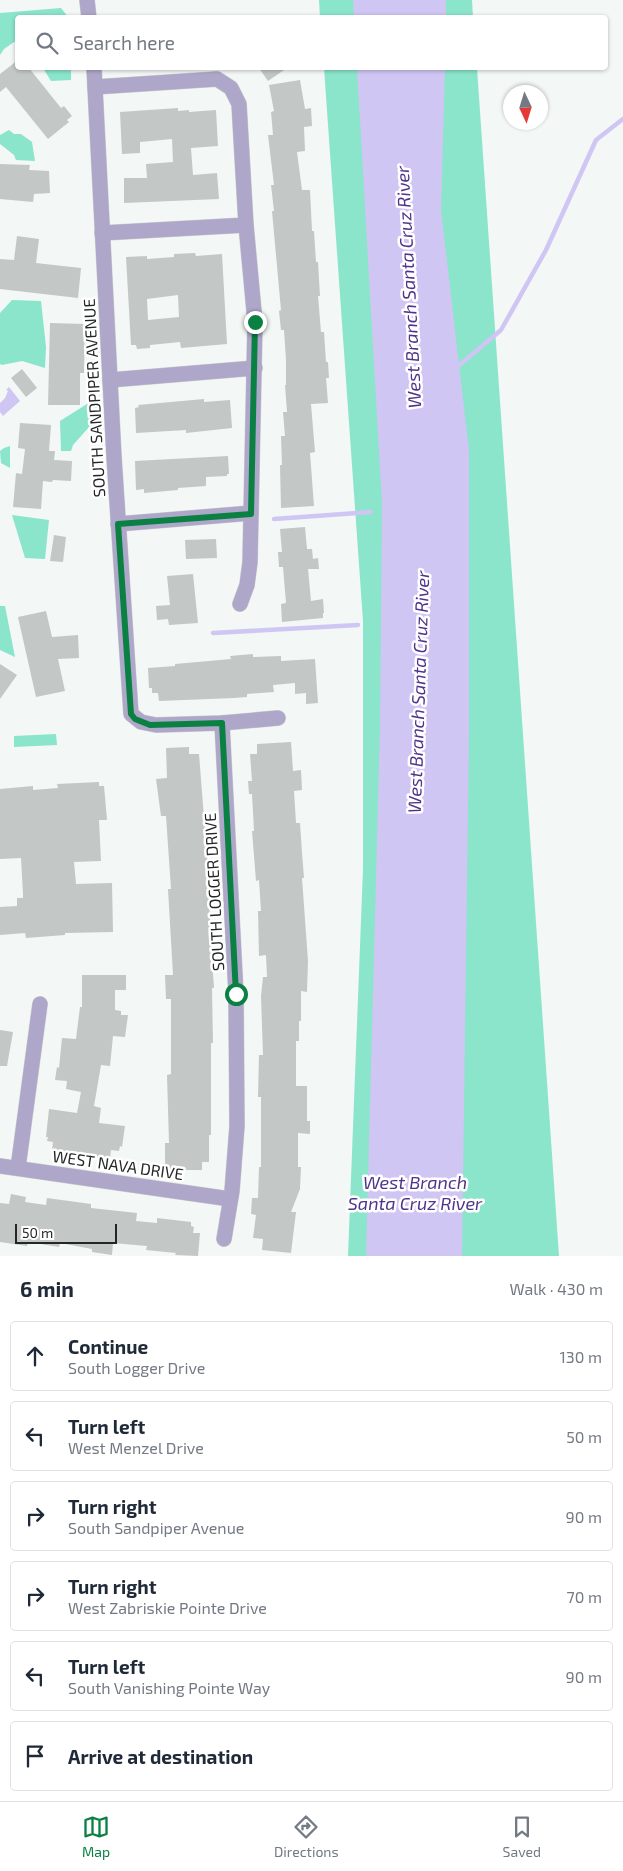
<!DOCTYPE html>
<meta charset="utf-8">
<style>
body{margin:0;font-family:"Exo 2",sans-serif;background:#f2f2f3;color:#1f2937}
.compass{position:absolute;left:503px;top:85px;width:45px;height:45px;border-radius:50%;background:#fff;box-shadow:0 1px 4px #0004;rotate:176deg}
.scale{position:absolute;left:15px;bottom:12px;width:102px;box-sizing:border-box;padding-left:5px;border:2px solid #252626;border-top:0;font-size:14px;line-height:18px;white-space:nowrap;color:#252626;-webkit-text-stroke:4px #fff;paint-order:stroke}
.stop{position:absolute;width:15px;height:15px;margin:-11px;border:4px solid #0b8043;border-radius:50%;background:#fff}
.stop.end{background:#0b8043;border-color:#fff;box-shadow:0 1px 5px #0008}
.list{margin:0;padding:0;list-style:none}
h2{display:flex;justify-content:space-between;align-items:center;height:65px;margin:0;padding:0 20px;font-size:21px}
h2 small{font-size:16px;font-weight:400;color:#747a83}
.list li{display:grid;grid-template-columns:32px 1fr auto;gap:15px;align-items:center;box-sizing:border-box;height:70px;margin:0 10px 10px;padding:0 10px;border:1px solid #e0e1e3;border-radius:5px}
.list b{display:block;font-size:19px;white-space:nowrap}
.list p{margin:0;font-size:16px;white-space:nowrap;color:#747a83}
.list em{font-size:16px;font-style:normal;color:#747a83}
.icon{flex:none;width:28px;height:28px;fill:none;stroke:currentColor;stroke-width:2;stroke-linecap:round;stroke-linejoin:round}
.map{position:relative;flex:none;width:623px;height:1256px;overflow:hidden}
.search{position:absolute;background:#fff;box-shadow:0 1px 4px #0004;left:15px;right:15px;top:15px;height:55px;display:flex;align-items:center;gap:12px;box-sizing:border-box;padding:0 18px;border-radius:5px;color:#747a83;font-size:19px}
.sheet{height:545px;background:#fff}
nav{display:flex;justify-content:space-around;align-items:center;box-sizing:border-box;height:70px;border-top:1px solid #e0e1e3;background:#fff;font-size:14px;color:#747a83}
nav a{display:grid;justify-items:center;gap:2px}
nav .on{color:#0b8043}
.map>svg:first-child{display:block}
.green{fill:#8ae5cb}
.water{fill:#cfc6f4}
.lines{fill:none;stroke-linecap:round;stroke-linejoin:round}
.stream{stroke:#cfc6f4;stroke-width:4.5}
.building{fill:#c3c7c6;fill-rule:evenodd}
.minor-casing{stroke:#ced1d1;stroke-width:16}
.minor{stroke:#aea7c9;stroke-width:15}
.route{stroke:#0b8043;stroke-width:6}
.labels{text-anchor:middle;stroke-width:5;stroke-linejoin:round;paint-order:stroke}
.street-label{font-size:16px;fill:#252626;stroke:#fff}
.water-label{font-size:18px;font-style:italic;fill:#4f348a;stroke:#fff}
</style>
<div class="map">
<svg width="623" height="1256" viewBox="0 0 623 1256">
<rect width="100%" height="100%" fill="#f3f7f6"/>
<g class="green">
<path d="M319,0h153l1,17h-153z"/>
<path d="M61,8l7,9 -50,1 -1,22 -13,9 -4,6v-42z"/>
<path d="M43,68h28v12l-20,1z"/>
<path d="M324,68h153l82,1188h-211l15,-387v-248z"/>
<path d="M9,130l5,4h7l11,8 3,19 -19,-1 -2,-5 -14,-11v-9z"/>
<path d="M12,300l29,1 5,46 -1,21 -23,-7 -20,4 -2,-1v-51z"/>
<path d="M98,397l2,28 -10,1 -17,19 -2,6h-10l-1,-30z"/>
<path d="M10,446v22l-9,-5 -1,-12 4,-3z"/>
<path d="M12,515l37,5 -4,39 -20,-1z"/>
<path d="M0,606h5l10,51 -15,-7z"/>
<path d="M56,734l1,11 -43,2v-11z"/>
</g>
<g class="water">
<path d="M353,0h93v17h-92z"/>
<path d="M357,68h88l-4,142 28,240v285l-7,521h-96l14,-529 2,-223z"/>
<path d="M9,387l11,14 -17,15 -3,-4v-9l5,-5 3,-7 -2,-1z"/>
</g>
<g class="lines">
<g class="stream">
<path d="M456,368l45,-38 45,-80 50,-110 27,-21"/>
<path d="M274,519l97,-7"/>
<path d="M213,633l145,-8"/>
</g>
</g>
<g class="building">
<path d="M18,60v8h11l32,40 3,-2 8,10 -5,4 2,2 -21,17 -42,-52 -6,5v-18z"/>
<path d="M259,68h28l-19,13z"/>
<path d="M300,80l5,29 6,-1 1,18 -8,1 1,24 -8,1 5,38h8l2,41h2l2,31h2l2,34h-2l3,36h3l2,30h2l1,16h-3l2,25 -17,1 4,48 -5,1 4,53 -33,2 -1,-43h2l-1,-29h4l-2,-24h4l-2,-27h1v-25l-2,-30h-3l-2,-19 2,-1 -9,-99h2l-3,-26h3l-6,-50h5l-2,-23 3,-1 -5,-26z"/>
<path d="M178,108v3l11,-1v2l27,-2 2,36 -27,2 2,27 24,-2 2,26 -95,4v-25h23l-1,-14 27,-2 -1,-23 -32,3v11l-18,1 -2,-42z"/>
<path d="M0,164l30,1 -1,5 20,1 1,22 -16,1 -1,8 -33,-3z"/>
<path d="M17,236l22,3 -3,24 45,5 -3,30 -78,-9v-30l14,1z"/>
<path d="M195,253l1,3 26,-2 5,90 -46,4 -1,-6 -30,3v3l-13,1 -1,-4h-5l-5,-88 21,-1v3l27,-2v-3zM178,295l1,22 -31,3 -1,-21z"/>
<path d="M50,323l35,1 -1,49h-4v32h-32z"/>
<path d="M22,369l15,19 -11,9 -15,-19z"/>
<path d="M204,399v3l26,-2 2,28 -46,5v-3l-50,3 -1,-25 4,-1 -1,-2z"/>
<path d="M20,423l31,2 -2,26h6l-1,9 18,1 -1,20 -18,-1 -1,2 -9,-1 -2,28 -28,-2 3,-34 6,1 3,-25 -7,-1z"/>
<path d="M228,456l1,18h-2v2l-21,1v9l-28,2v2l-34,3v-4l-8,1 -1,-29z"/>
<path d="M305,527l2,22h5l1,10 5,-1 1,11h-11l3,32 12,-2 1,14h-1v5l-41,4 -1,-18 5,-1 -3,-36h-4l-1,-15h4l-2,-23z"/>
<path d="M54,535l12,2 -3,25 -13,-1z"/>
<path d="M216,539l1,19 -31,1 -1,-19z"/>
<path d="M193,574l5,49 -29,2 -1,-6 -11,1 -1,-14 14,-1 -3,-29z"/>
<path d="M46,611l6,26 26,-2 1,23 -21,1 7,32 -29,6 -18,-80z"/>
<path d="M253,654v3l28,-1v5l34,-2 3,44 -12,1v-11l-11,1v-11l-22,2 1,7 -27,2v3l-13,1 -75,3 -1,-8h-6v-5h-3l-1,-20 27,-2v-2l56,-5 -1,-3z"/>
<path d="M0,664l17,11 -17,24z"/>
<path d="M291,742l2,29 8,-1 1,20 -8,1 2,32h4l2,30 2,25h-2l6,83 -1,31 -6,-1v30h-2v20h-3v45h11v35h3v13l-12,-1v34h3l-1,22 -9,23h5l-5,41 -29,-3 1,-11 -10,-1 3,-23 -5,-1 1,-16h6l1,-31h2v-70h-3l1,-42h4l-2,-59 2,-19h4l-1,-22 -7,1 -1,-45h3l-2,-31 -3,1 -4,-50h2l-2,-37h-3l-1,-13h4l-2,-27h7v-10z"/>
<path d="M189,747v7h10l9,115 3,77 3,42h-2l1,55h-2v92h-2v27h-7v8h-37v-27h4l-2,-68 4,-1v-75h-5l-1,-24h8l-5,-86h3l-5,-73h-5l-5,-37 11,-1 -1,-30z"/>
<path d="M99,782v4h5l3,34h-8l2,41 -27,1 2,22 36,-1 1,49 -48,1v2l-39,3 -1,-5 -25,2v-28l17,-1v-8h6v-4l-2,-36 -21,1v-70l33,-3v4l25,-2 -1,-4z"/>
<path d="M82,975h44v15h-11v20l6,1v4h7l-3,22 -12,-1 -3,30 -9,-1 -7,41 7,2 -2,15 26,3 -3,21 -2,-1 -1,5 -8,-1 -1,9 -58,-9 1,-8 -6,-1 1,-4h-2l3,-28 28,4 4,-21 -15,-3 1,-8 -12,-1 2,-13 2,1 3,-30 14,1 4,-32h2z"/>
<path d="M0,1030l13,2 -6,34h-7z"/>
<path d="M11,1194l15,3 -1,5 21,3 1,-7 44,6v4l46,5 -1,8 21,2v-5l34,4v4l3,1 -1,6h7l-2,23 -23,-1 1,-2 -30,-3 1,-4 -34,-3 -1,12 -20,-3v-3l-32,-6 -1,4 -31,-5 -1,4 -27,-4v-39l9,1z"/>
</g>
<g class="lines">
<defs>
<g id="minor">
<path d="M87,0l2,18"/>
<path d="M94,68l20,389 17,257 10,8 15,3 66,-2 56,-5"/>
<path d="M95,87l122,-8 14,9 8,16 7,121 9,97 -5,240 -3,23 -7,19"/>
<path d="M102,233l144,-8"/>
<path d="M110,380l145,-12"/>
<path d="M118,524l133,-11"/>
<path d="M222,723l14,271 1,132 -5,65 -8,48"/>
<path d="M0,1166l230,33"/>
<path d="M18,1168l22,-164"/>
</g>
</defs>
<use href="#minor" class="minor-casing"/>
<use href="#minor" class="minor"/>
</g>
<g class="lines">
<path class="route" d="M236,994l-14,-271 -72,2 -15,-6 -4,-5 -13,-190 133,-10 4,-192"/>
</g>
<g class="labels">
<g class="street-label">
<text transform="translate(94 398) rotate(-93)" y="6">SOUTH SANDPIPER AVENUE</text>
<text transform="translate(214 892) rotate(-93)" y="6">SOUTH LOGGER DRIVE</text>
<text transform="translate(118 1165) rotate(8)" y="6">WEST NAVA DRIVE</text>
</g>
<g class="water-label">
<text transform="translate(409 287) rotate(-93)" y="6">West Branch Santa Cruz River</text>
<text transform="translate(419 692) rotate(-88)" y="6">West Branch Santa Cruz River</text>
<text x="415" y="1189">West Branch<tspan x="415" dy="21">Santa Cruz River</tspan></text>
</g>
</g>
</svg>
<svg class="compass" viewBox="-18 -18 36 36"><path d="M0-13l5 13h-10z" fill="#e53935"/><path d="M0 13l5-13h-10z" fill="#747a83"/></svg>
<div class="scale">50 m</div>
<div class="stop" style="left:236px;top:994px"></div>
<div class="stop end" style="left:255px;top:322px"></div>
<div class="search"><svg class="icon" aria-label="search" viewBox="0 0 24 24"><circle cx="10" cy="10" r="6"/><path d="M15 15l6 6"/></svg>Search here</div>
</div>
<section class="sheet">
<h2>6 min<small>Walk · 430 m</small></h2>
<ul class="list">
<li><svg class="icon" aria-label="ahead" viewBox="0 0 24 24"><path d="M12 20V5M6 11l6-6 6 6"/></svg><div><b>Continue</b><p>South Logger Drive</p></div><em>130 m</em></li>
<li><svg class="icon" aria-label="left" viewBox="0 0 24 24"><path d="M17 20v-9H6M10 6l-5 5 5 5"/></svg><div><b>Turn left</b><p>West Menzel Drive</p></div><em>50 m</em></li>
<li><svg class="icon" aria-label="right" viewBox="0 0 24 24"><path d="M7 20v-9h11M14 6l5 5-5 5"/></svg><div><b>Turn right</b><p>South Sandpiper Avenue</p></div><em>90 m</em></li>
<li><svg class="icon" aria-label="right" viewBox="0 0 24 24"><path d="M7 20v-9h11M14 6l5 5-5 5"/></svg><div><b>Turn right</b><p>West Zabriskie Pointe Drive</p></div><em>70 m</em></li>
<li><svg class="icon" aria-label="left" viewBox="0 0 24 24"><path d="M17 20v-9H6M10 6l-5 5 5 5"/></svg><div><b>Turn left</b><p>South Vanishing Pointe Way</p></div><em>90 m</em></li>
<li><svg class="icon" aria-label="arrive" viewBox="0 0 24 24"><path d="M6 21V4h12l-3 4 3 4H6"/></svg><div><b>Arrive at destination</b></div></li>
</ul>
</section>
<nav>
<a class="on"><svg class="icon" aria-label="map" viewBox="0 0 24 24"><path d="M3 6l6-2 6 2 6-2v14l-6 2-6-2-6 2zM9 4v14M15 6v14"/></svg>Map</a>
<a><svg class="icon" aria-label="directions" viewBox="0 0 24 24"><path d="M12 3l9 9-9 9-9-9zM9 14v-3h6M13 9l2 2-2 2"/></svg>Directions</a>
<a><svg class="icon" aria-label="saved" viewBox="0 0 24 24"><path d="M7 4h10v16l-5-4-5 4z"/></svg>Saved</a>
</nav>
